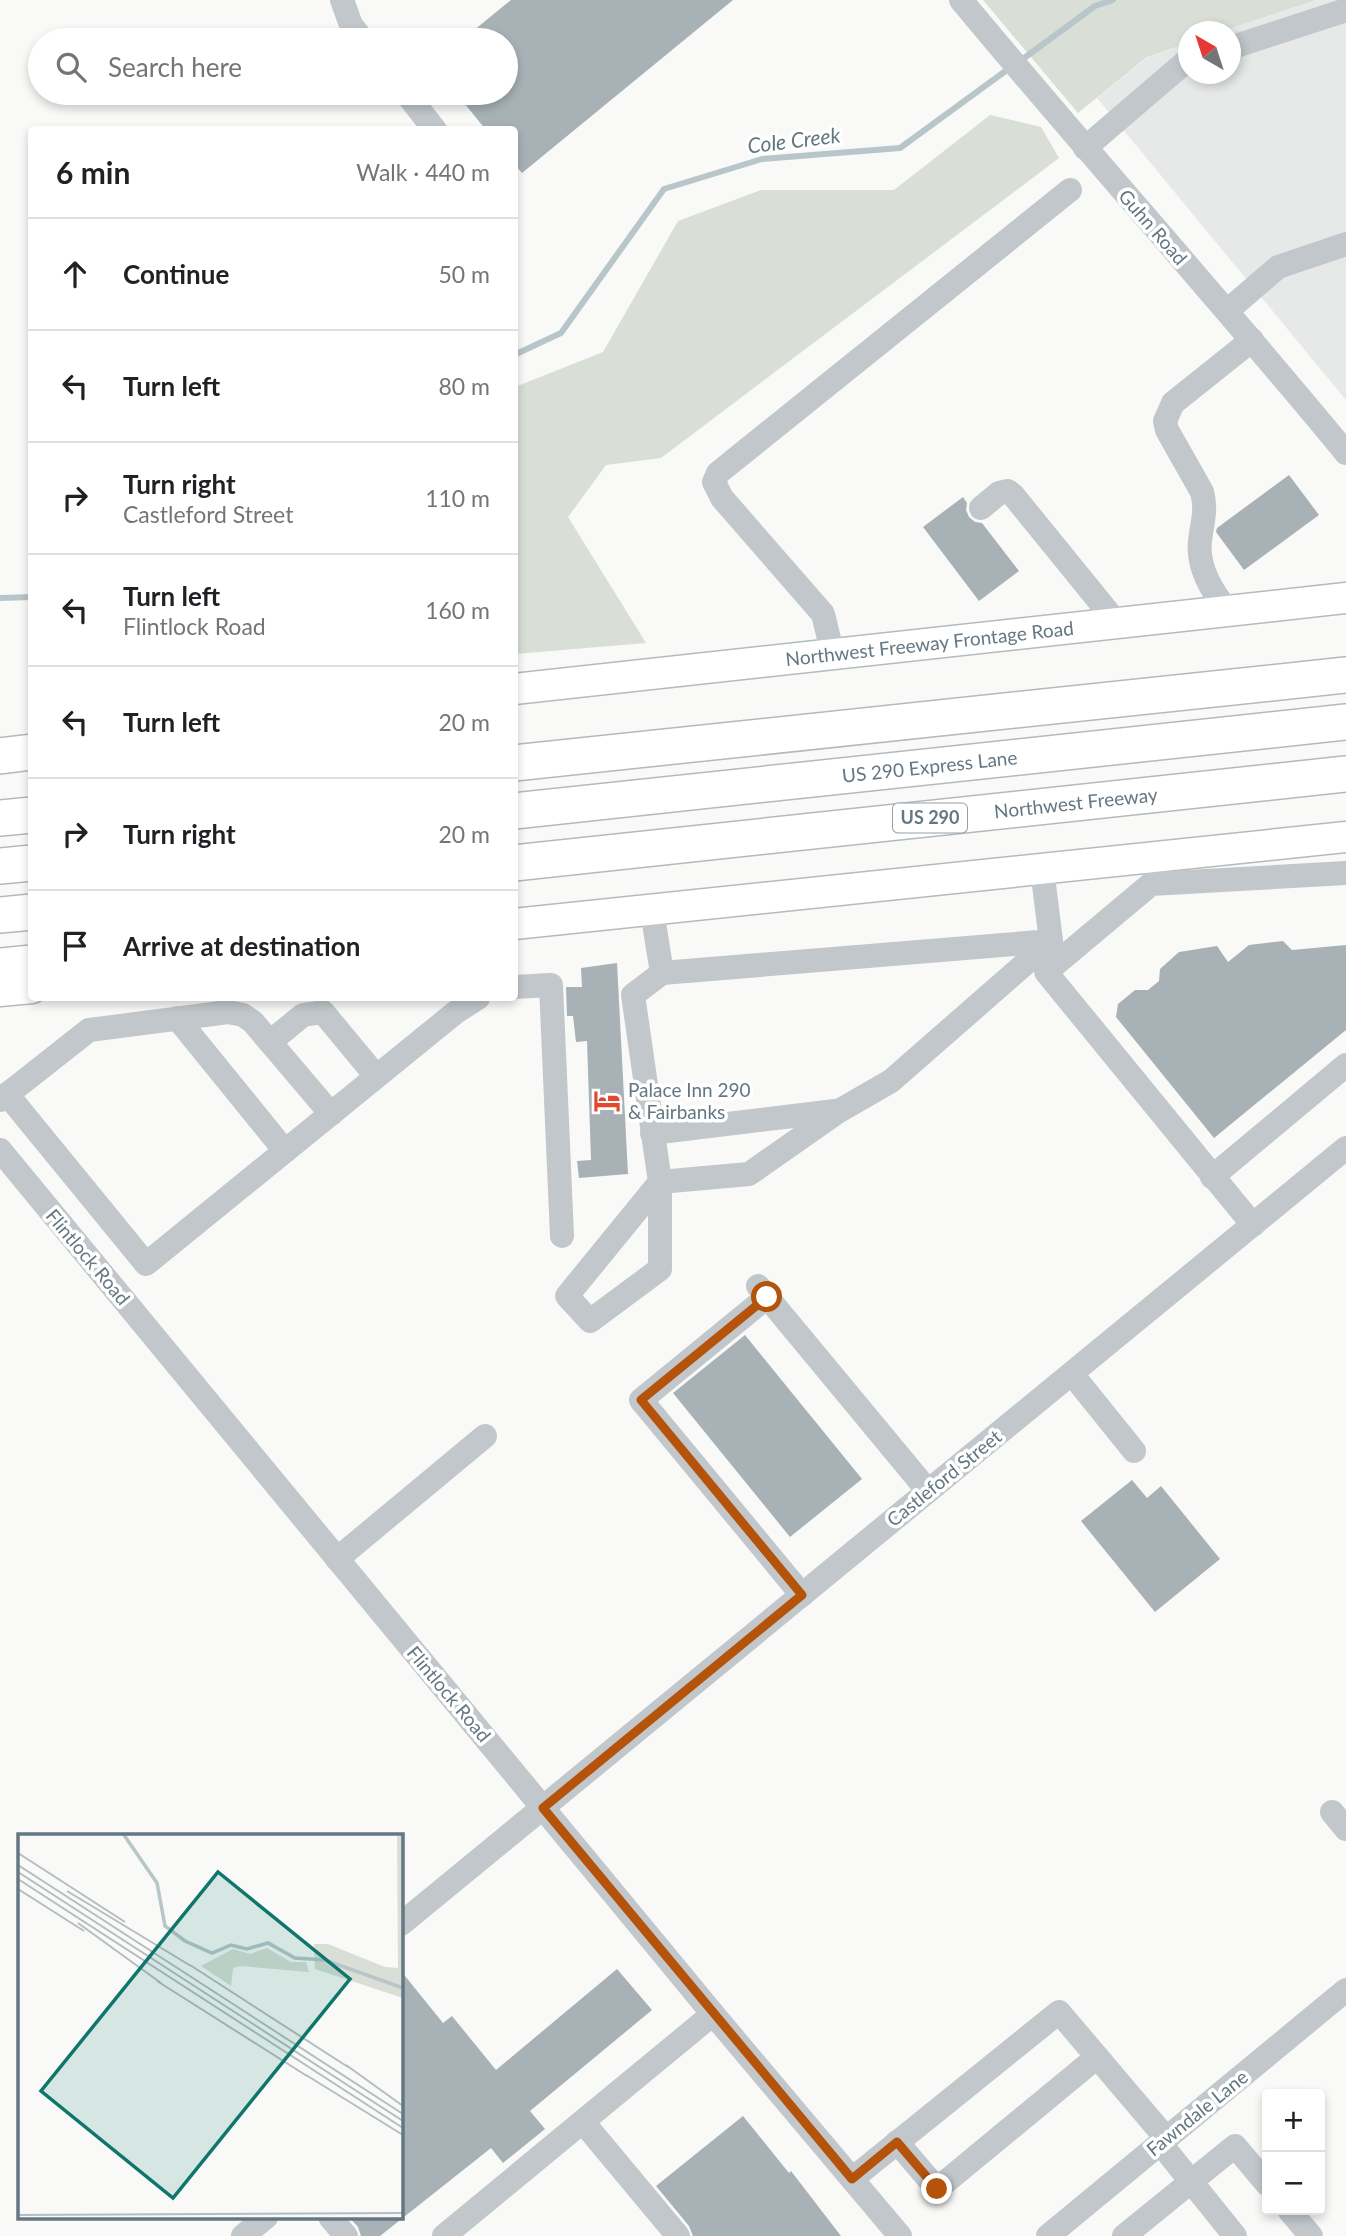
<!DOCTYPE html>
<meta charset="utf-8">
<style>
body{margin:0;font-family:Lato,sans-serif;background:#f2f2f2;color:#202124}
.controls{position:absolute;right:21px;bottom:21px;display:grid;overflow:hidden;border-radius:7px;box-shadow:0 4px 10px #0003}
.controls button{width:63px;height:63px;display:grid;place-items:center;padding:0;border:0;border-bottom:2px solid #e0e0e0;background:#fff;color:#202124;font:35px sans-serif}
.compass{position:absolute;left:1178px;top:21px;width:63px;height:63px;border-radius:50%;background:#fff;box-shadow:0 4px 10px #0003;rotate:321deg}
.stop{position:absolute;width:21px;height:21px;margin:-16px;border:5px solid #b45309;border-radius:50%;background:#fff}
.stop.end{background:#b45309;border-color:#fff;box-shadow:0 2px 7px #0008}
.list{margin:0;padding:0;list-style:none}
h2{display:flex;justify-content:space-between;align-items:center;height:91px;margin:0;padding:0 28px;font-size:30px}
h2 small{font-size:23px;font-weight:400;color:#757577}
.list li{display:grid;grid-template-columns:46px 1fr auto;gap:21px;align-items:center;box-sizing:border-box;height:112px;padding:0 28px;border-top:2px solid #e0e0e0}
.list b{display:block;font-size:26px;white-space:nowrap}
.list p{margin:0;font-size:23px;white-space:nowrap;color:#757577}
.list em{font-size:23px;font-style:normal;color:#757577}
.icon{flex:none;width:38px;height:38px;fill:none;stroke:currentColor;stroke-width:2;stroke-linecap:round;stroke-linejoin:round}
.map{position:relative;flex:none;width:1346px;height:2236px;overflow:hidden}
.search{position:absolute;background:#fff;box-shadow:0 4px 10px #0003;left:28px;top:28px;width:490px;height:77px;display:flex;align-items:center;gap:18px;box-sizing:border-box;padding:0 24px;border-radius:38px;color:#757577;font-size:26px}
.panel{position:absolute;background:#fff;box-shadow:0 4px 10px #0003;left:28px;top:126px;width:490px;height:875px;border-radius:7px}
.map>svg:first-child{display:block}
.built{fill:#e7e9e8}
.green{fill:#d9ded6}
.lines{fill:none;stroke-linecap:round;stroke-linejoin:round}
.stream{stroke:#b8c6c9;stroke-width:6}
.building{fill:#a7b1b6}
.major-casing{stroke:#b4babd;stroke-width:33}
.highway-casing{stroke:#b3b9bc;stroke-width:38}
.minor{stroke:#c2c7cb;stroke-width:24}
.major{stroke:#fff;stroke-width:30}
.highway{stroke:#fff;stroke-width:35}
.route{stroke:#b45309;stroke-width:9}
.labels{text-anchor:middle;stroke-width:7;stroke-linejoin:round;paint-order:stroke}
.shield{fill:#fff;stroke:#92a0a8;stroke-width:2}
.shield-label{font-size:18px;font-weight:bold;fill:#647782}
.street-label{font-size:19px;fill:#647782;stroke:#fff}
.poi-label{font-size:19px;fill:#647782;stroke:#fff;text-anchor:start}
.water-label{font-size:21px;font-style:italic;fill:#5f767c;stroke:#fff}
.inset-river{fill:none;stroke:#b8c6c9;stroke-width:3.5}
.inset-road{fill:none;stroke:#b4bdc1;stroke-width:2}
.view{fill:#0f766e;fill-opacity:0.15;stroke:#0f766e;stroke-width:3.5}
.inset-edge{fill:none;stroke:#647782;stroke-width:3.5}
</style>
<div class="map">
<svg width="1346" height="2236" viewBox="0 0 1346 2236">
<rect width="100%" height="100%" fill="#f9f9f7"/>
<path class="built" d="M1318,0h28v400l-249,-302 51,-41 40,-14v31h42v-42l-7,-1z"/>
<g class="green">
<path d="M983,0h334l-94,31 -35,1v11l-41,14 -69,56z"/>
<path d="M990,115l51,12 18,31 -398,300 -55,7 -38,52 78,126 -131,11v-267l88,-35 75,-131 83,-31h133z"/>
</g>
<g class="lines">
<g class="stream">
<path d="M1020,61l75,-55 18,-6"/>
<path d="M514,355l47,-22 103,-144 98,-30 138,-11 111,-81"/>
<path d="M0,598l32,-1"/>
</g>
</g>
<g class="building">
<path d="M511,0h222l-211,173 -8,-9v-34h-28l-30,-37h50v-53h-44z"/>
<path d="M1289,475l30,40 -75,55 -28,-38 1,-4z"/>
<path d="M963,497l4,6 -1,7 3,7 6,5 7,1 37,48 -40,30 -56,-74z"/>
<path d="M1283,941l9,9 54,-5v85l-132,108 -98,-121 2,-13 17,-14h13l11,-9 1,-12 19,-17 38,-6 11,16 21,-17z"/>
<path d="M617,963l11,211 -49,4 -2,-17 14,-1 -4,-119 -11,1 -3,-26h-6l-1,-29h16l-1,-19z"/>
<path d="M745,1335l117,144 -72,58 -117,-144z"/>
<path d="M1132,1480l15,18 14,-12 59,73 -65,53 -74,-91z"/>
<path d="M617,1969l35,41 -122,101 15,18 -42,34 -12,-15 -111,88h-19l-3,-9 -9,-10h52v-246l42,52 9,-7 44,54z"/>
<path d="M743,2116l46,57 2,-2 50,65h-148l-4,-10 -33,-40z"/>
</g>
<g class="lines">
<defs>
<g id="major">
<path id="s1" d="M514,689l832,-91"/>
<path d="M514,924l832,-87"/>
<path d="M0,991l32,-3"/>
</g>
<g id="highway">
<path d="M0,756l32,-4"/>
<path d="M514,763l832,-88"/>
<path id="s2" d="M514,811l832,-89"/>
<path d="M0,818l32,-3"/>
<path id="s3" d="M514,863l832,-89"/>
<path d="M0,866l32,-3"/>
<path d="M0,915l32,-3"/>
<path d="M0,966l32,-3"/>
</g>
</defs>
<use href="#major" class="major-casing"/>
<use href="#highway" class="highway-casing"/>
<g class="minor">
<path d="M342,0l9,25 12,15"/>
<path d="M961,0c127,153 259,300 385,453"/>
<path d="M1230,48l116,-38"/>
<path d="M406,93l29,37"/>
<path d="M1085,148l98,-84 5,-2"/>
<path d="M1227,311l51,-44 68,-23"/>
<path d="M981,508l18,-15 9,-2 5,4 104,128"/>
<path d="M1228,611c-15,-18 -31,-44 -28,-70 2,-18 7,-31 2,-49l-35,-62 -2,-9 8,-18 79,-63"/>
<path d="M833,655l-10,-41 -101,-116 -8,-16 4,-9 352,-283"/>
<path d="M652,911l10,62 389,-32 -9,-72"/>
<path d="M662,973l-29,22 27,187 -93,114 23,25 70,-52v-87l89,-8 90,-63 52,-30 160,-140"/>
<path d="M514,987l37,-2 11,251"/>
<path d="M177,1018l108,133"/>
<path d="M270,1042l33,-27 20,-3 53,64"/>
<path d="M7,1094l139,170 310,-252 22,-14"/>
<path d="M0,1100l89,-70 139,-18 15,3 10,7 78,92"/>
<path d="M652,1133l183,-22"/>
<path d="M0,1150l713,864 187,222"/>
<path d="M1212,1177l134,-112"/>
<path d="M1253,1225l-207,-253 105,-88 195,-11"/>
<path d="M758,1286l170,205"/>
<path d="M767,1297l-126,103 161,195"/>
<path d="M1072,1374l62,77"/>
<path d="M337,1559l148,-123"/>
<path d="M1332,1812l14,17"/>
<path d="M401,1924l945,-776"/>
<path d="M583,2122l95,114"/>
<path d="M897,2142l40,47 160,-132"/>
<path d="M1160,2143l75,93"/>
<path d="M852,2179l207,-167 107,126"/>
<path d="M1289,2210l22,26"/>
<path d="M330,2217l16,19"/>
<path d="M243,2236l23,-19"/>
<path d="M444,2236l269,-222"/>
<path d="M1048,2236l298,-246"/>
<path d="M1124,2236l111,-90 32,38"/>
</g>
<use href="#major" class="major"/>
<use href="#highway" class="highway"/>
</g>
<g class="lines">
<path class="route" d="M767,1297l-126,103 161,195 -259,213 309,371 45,-37 40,47"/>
</g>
<defs>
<symbol id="hotel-bare" viewBox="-9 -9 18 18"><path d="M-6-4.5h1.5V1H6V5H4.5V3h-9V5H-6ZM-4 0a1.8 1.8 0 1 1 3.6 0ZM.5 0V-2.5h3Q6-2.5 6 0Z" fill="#e3482c" stroke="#fff" stroke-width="2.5" paint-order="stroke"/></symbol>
</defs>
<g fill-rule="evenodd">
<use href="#hotel-bare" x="588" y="1082" width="38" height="38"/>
</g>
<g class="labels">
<rect class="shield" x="893" y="803.5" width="74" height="29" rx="5"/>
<g class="shield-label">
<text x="930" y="824">US 290</text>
</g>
<g class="street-label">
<text transform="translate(1153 227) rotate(49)" y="7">Guhn Road</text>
<text dy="7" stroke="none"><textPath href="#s1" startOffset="418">Northwest Freeway Frontage Road</textPath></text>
<text dy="7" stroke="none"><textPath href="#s2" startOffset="418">US 290 Express Lane</textPath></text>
<text dy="7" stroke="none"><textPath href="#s3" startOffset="565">Northwest Freeway</textPath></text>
<text transform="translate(88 1257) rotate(50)" y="7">Flintlock Road</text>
<text transform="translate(944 1478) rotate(-39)" y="7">Castleford Street</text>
<text transform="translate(449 1694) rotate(50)" y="7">Flintlock Road</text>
<text transform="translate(1197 2113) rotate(-39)" y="7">Fawndale Lane</text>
</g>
<g class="poi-label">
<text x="628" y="1097">Palace Inn 290<tspan x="628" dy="22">&amp; Fairbanks</tspan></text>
</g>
<g class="water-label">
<text transform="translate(794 141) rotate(-7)" y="7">Cole Creek</text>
</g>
</g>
<g transform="translate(18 1834)">
<rect width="385" height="385" fill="#f9f9f7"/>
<path d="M379,1h6v163l-88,-29 -1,-25h14l57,23 13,1zM249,114l24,14h15l3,10 -68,-6 -8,2 -2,18 -30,-20 32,-17 17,5z" fill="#d9ded6"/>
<path class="inset-river" d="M106,1l33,48 8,43 20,15 27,12 19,-8 16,4 21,-6 27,15 30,2 78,28"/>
<path class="inset-road" d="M0,19l107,69M0,31l385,249M0,38l385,249M0,45l385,249M0,55l66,42M49,57l124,75M60,89l83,60M172,131l158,102M139,147l150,95M328,231l57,41M288,241l97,60M0,381l385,-2"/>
<path class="view" d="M200,38l132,107 -177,219 -132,-107z"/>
<rect width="385" height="385" class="inset-edge"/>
</g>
</svg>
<div class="controls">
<button>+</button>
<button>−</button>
</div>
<svg class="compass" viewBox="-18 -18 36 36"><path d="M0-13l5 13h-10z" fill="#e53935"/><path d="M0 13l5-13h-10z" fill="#757577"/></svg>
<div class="stop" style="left:767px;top:1297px"></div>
<div class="stop end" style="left:937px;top:2189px"></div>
<div class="search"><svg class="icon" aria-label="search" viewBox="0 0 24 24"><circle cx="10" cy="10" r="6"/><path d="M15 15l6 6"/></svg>Search here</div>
<section class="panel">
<h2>6 min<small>Walk · 440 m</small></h2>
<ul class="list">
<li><svg class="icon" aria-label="ahead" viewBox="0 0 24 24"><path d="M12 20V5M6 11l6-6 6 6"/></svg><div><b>Continue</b></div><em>50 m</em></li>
<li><svg class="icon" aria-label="left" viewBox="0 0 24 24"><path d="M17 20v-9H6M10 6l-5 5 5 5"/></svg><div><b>Turn left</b></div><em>80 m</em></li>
<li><svg class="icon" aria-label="right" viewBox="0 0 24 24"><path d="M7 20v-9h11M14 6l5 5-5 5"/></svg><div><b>Turn right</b><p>Castleford Street</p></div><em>110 m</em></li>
<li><svg class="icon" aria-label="left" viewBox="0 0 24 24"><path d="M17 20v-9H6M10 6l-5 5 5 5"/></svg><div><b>Turn left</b><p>Flintlock Road</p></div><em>160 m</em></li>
<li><svg class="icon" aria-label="left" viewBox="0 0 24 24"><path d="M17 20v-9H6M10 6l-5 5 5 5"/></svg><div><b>Turn left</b></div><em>20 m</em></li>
<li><svg class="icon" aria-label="right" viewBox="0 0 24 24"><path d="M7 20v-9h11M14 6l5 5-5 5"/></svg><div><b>Turn right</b></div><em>20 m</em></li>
<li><svg class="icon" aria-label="arrive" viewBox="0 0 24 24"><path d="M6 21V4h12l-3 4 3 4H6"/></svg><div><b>Arrive at destination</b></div></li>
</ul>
</section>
</div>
